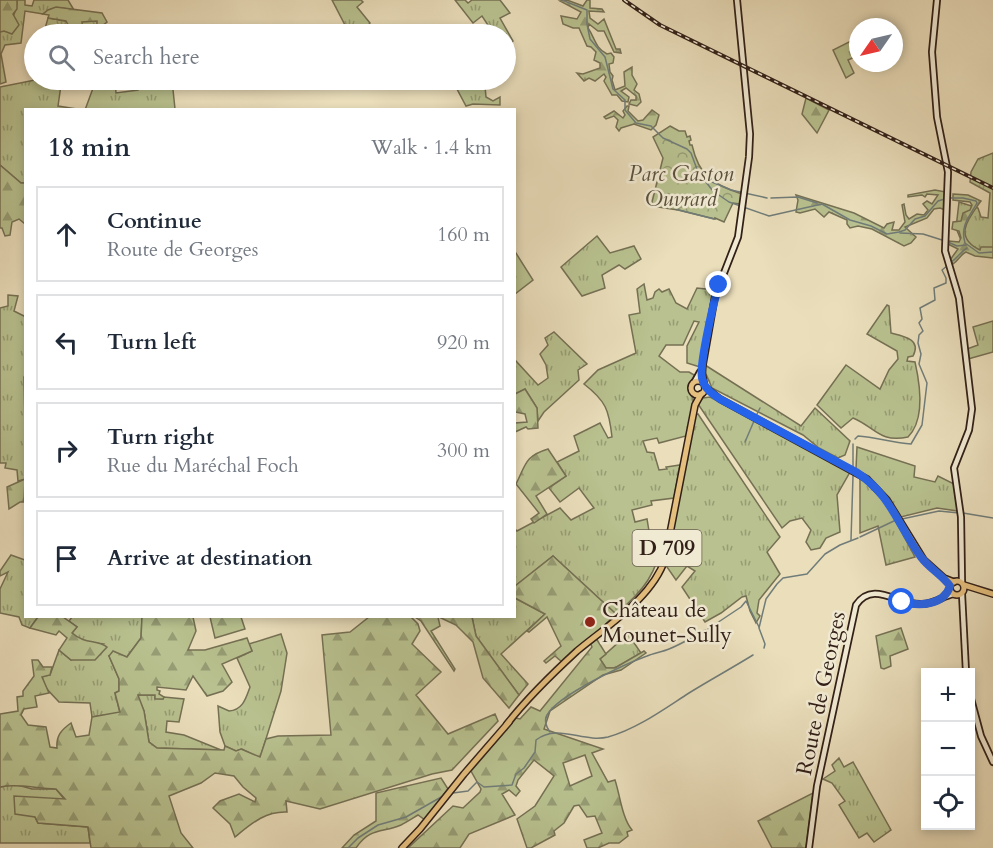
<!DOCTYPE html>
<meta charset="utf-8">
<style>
body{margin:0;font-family:Cardo,serif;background:#f2f2f3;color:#1f2937}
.controls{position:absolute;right:18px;bottom:18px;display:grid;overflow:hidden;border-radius:0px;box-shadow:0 3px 9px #0003}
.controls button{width:54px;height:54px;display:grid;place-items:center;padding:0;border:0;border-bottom:2px solid #e0e1e3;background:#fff;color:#1f2937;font:30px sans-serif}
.compass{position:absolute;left:849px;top:18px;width:54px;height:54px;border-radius:50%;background:#fff;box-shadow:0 3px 9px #0003;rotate:236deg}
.stop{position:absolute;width:18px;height:18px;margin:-14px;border:4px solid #2563eb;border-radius:50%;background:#fff}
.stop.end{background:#2563eb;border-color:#fff;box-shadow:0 2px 6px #0008}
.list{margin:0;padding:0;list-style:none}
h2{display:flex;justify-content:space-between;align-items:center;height:78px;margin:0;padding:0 24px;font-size:26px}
h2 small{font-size:20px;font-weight:400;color:#747a83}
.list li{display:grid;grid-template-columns:39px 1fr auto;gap:18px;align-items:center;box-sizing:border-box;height:96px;margin:0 12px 12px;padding:0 12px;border:2px solid #e0e1e3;border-radius:0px}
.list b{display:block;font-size:22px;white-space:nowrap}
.list p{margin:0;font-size:20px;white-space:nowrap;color:#747a83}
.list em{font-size:20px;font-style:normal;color:#747a83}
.icon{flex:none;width:33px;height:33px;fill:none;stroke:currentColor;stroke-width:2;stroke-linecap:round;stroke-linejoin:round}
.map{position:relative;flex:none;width:993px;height:848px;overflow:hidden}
.search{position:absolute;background:#fff;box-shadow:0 3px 9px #0003;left:24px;top:24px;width:492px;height:66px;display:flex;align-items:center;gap:15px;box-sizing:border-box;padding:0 21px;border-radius:33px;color:#747a83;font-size:22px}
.panel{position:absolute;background:#fff;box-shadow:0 3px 9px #0003;left:24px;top:108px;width:492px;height:510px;border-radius:0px}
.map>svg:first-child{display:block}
.grass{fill:url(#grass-tufts);stroke:#757054;stroke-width:1.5}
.forest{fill:url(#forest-firs);stroke:#757054;stroke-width:1.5;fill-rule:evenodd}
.park{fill:url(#park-crowns);stroke:#757054;stroke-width:1.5}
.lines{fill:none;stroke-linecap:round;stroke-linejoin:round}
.stream{stroke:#707c79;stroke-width:1.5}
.secondary-casing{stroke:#322018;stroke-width:8}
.primary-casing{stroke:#322018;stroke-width:8}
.secondary{stroke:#f1ead3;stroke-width:4.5}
.primary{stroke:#e5bf7e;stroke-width:5}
.rail-casing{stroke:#322018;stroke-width:4}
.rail{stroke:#f1ead3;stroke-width:1.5;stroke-dasharray:4.5;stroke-linecap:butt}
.route{stroke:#2563eb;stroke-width:8}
.poi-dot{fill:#8f2418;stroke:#f1ead3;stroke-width:2}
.labels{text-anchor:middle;stroke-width:5;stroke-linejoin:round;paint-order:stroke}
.shield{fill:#f1ead3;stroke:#6b5d50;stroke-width:1.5}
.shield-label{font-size:21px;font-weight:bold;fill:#322018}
.park-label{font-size:22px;font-style:italic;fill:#5a503c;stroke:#f1ead3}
.poi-label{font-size:22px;fill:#322018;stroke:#f1ead3;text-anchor:start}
.street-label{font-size:22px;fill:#322018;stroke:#f1ead3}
</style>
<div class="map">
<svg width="993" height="848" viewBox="0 0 993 848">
<defs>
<pattern id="grass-tufts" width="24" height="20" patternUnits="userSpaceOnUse" patternTransform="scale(1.5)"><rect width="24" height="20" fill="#b8c18f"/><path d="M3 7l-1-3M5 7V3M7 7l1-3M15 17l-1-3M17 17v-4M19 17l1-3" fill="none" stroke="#969c74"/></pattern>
<pattern id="forest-firs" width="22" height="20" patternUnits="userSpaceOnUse" patternTransform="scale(1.5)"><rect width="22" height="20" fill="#b8c18f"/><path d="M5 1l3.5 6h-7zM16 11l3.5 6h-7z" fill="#969c74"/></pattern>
<pattern id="park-crowns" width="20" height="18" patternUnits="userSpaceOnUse" patternTransform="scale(1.5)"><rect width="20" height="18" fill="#b8c18f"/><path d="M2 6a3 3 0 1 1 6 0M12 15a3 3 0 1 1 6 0" fill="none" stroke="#969c74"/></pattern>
</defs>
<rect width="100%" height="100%" fill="#eadebb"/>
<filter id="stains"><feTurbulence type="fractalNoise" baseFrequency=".00333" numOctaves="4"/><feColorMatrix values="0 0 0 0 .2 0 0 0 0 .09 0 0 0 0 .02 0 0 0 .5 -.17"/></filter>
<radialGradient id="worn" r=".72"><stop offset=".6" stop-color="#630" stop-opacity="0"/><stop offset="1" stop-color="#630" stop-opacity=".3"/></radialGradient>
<g class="grass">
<path d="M17,0h8v5l7,1 2,-6h34l6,10c-12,-2 -21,-5 -31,4l-18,-3 -4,32 -16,2 -4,9 5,28 -6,2v-52c10,-5 17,-21 17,-32z"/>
<path d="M332,0h29l2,2 -6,5 13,16 -3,4 2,3 -4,4h-11l-9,-9z"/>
<path d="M455,0h10l3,3 4,-3h28l10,13 -10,5 13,23 -7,5v-12h-25l9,-6 -8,-12 -9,7z"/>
<path d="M48,18l18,3h32l-1,9c-13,10 -37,4 -53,2z"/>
<path d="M851,41l4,9 -3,2 3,5 -7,3 6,13 -8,5 -13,-28z"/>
<path d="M35,80h12l14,5 -3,21 19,3 -51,1 -1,73h-4l-21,-18v-78z"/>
<path d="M96,80h19l1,13 22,-3 1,-10h33l3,29 -90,1z"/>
<path d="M472,80h16l-3,6 1,11 7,4 7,-4v8l-27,-1 -7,2 -9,-17 15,-7z"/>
<path d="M993,153v103l-28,-6 -9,-22 3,-26 19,6 3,9 7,1 2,-25 -20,-11 1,-10 7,-13z"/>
<path d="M597,236l13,17 24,-7 7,13 -16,10 -6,-4 -17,10 3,13 -23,8 -21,-29z"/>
<path d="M514,250l19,30 -18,14h-1z"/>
<path d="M644,284l3,16 6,-2 2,-6 4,-3 3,3 7,-3 7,14 11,6 10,-21 18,2 -15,77 -13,-4v-17l12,-24 -5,-1 -11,24h-17l-7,11 21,16h9l7,4 -7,9 4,12v10l-7,29 -27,7 -2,-5 -14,3 4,11 7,1 5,17 8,-1 -1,-2 14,-2 -6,33 -23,3 1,4 -20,5 3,12 12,-3 3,18h15c-10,37 -19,52 -49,77l-63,-58 -38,30 -1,-58 3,3 43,-23 11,12 23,-12 -15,-20 -19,14 -11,-14 17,-12 -9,-14 22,-11 -5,-15 26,-13 8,15 4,-1c-3,-27 -6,-36 -28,-53l14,-14 38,-17 -7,-38 11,-2 -3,-24z"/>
<path d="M8,295l10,1 -4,15 12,6v57l-2,3 2,102 -8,2 -1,-11 -12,-2 1,-5h-6v-155l8,-2z"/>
<path d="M887,305l2,1 2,27c12,3 31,6 22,23l-5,1 -1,4 8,1c5,22 10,58 -7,75 -29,6 -33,-10 -55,-19l-12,10 -24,-23 29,-40 34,24 9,-19 9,-11 -1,-8 -30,-17z"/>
<path d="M993,321v31l-25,7 -1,-10 11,-4 -5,-18z"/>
<path d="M554,332l33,32 -9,6 1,10 -35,32 -6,9 -1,-13 -12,-19 -10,5v-34l23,25 10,-7 -2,-13 -6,-11 8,-9 -3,-7z"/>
<path d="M705,365l96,61 14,-18 35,33 -5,14 -7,3 -19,-10 -16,-13 -91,-47 -6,-14z"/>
<path d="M710,397l140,75 -13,23 3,37 -14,6 -6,10 -9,2 -5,-8 5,-12 -9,-12 -12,3 -8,7 -84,-124 5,-6z"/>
<path d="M698,414l82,123 -13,15 13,22 -21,26 -2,13 3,3 -4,7 -6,-12 -4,-15 -4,1 -21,16 -16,9 -23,-35 13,-16 -8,-5 -11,14 -9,-13 -1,-6 29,-146z"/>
<path d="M857,447l58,19 -1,11 21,5 3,-6 16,8 4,27 -21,-3 -36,9c-13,-20 -26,-34 -45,-48z"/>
<path d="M860,478l23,20 32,59 -29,8 -8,-39 -18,7z"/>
<path d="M11,555l14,5 1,56 12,1 -8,11 -8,-3 -3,-8 -19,-4v-24l8,-17 -8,4v-5z"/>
<path d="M515,598l30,16 -44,40 27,30 -9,11 -43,-59 -4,-19 42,-1z"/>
<path d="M72,617h70l-1,21 -15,20 -17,-2 10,23v12l-4,2 5,20 -28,4 -2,-14 -31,-1 -14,-15 -3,-11 8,-1 9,-25 12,10 32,-16 -21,-3 -10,-8 5,-6 -8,-6z"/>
<path d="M281,634l6,19 -6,38 -21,67 -18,-9 -6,2 -11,-5 -5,-14 -2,-26 11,5c14,-1 17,-13 21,-24l-13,-29 15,-7 -3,-7z"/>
<path d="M628,634l13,19 -26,15h-9l-6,-9z"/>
<path d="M137,695h18v3l8,1 1,-2 20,2 -5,23 -12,-1 -1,11 18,3 37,15 -64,-2 -8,-6 -5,-31z"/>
<path d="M839,758l5,9 9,-5 38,68 -17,12 -7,-9 -8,5 -20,-33 6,-4 -13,-18 -9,-4 12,-8 -3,-6z"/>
<path d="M14,784l18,5h24l9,11 -30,17 3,6 50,4 2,16h-90v-56z"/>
</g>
<g class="forest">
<path d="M0,0h17v9l-4,5 6,11 -7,9 -8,-3 -4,1z"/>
<path d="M567,0l16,6 4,-6h3v8l12,1 2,3 -15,-1 1,7 8,6 6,-5 12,30h4l1,4 -7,-1 -10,-21h-6l-9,-7 -1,4c7,10 7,20 19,26l4,-1 3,4 -1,6 -4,1 1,8 3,4 -1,4 3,10 10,-4 -1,-14 8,-5v8l5,9 -3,6 5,4 2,8 -4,4 -8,-2 2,-4h5v-4l-10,-8 -5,3 8,6 -1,5 -6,-1 -5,-6h-5l-8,-14 2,-4 -2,-3 -9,7 -6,-3 -5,3 -7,-8 6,1 17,-6v-5l-6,-3 2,-8 -5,-5 -4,-1 -8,-18h-6l-10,-4 -2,-8 16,3 4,-7 -21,-11z"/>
<path d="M56,7l46,6 5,9 -10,8v-9l-15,1 1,9c-9,1 -13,-2 -17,-10l-18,-3 1,-3 -6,-1 5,-4z"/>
<path d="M806,98l23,12 -12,23 -15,-19z"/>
<path d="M627,106h2l-1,5 10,10 5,-1 9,-10 7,5 -3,10 -5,5 -17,-6 -13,4 -2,3 -3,-4 2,-7 -4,-4 -8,3 -2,-2 10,-6 9,7 2,-3 -2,-4z"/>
<path d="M0,165l21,18h4v41l-6,-5 -7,3 -2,13 -5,1 -3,-8h-2z"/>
<path d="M935,190l11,2 -1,18 -5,-2 -6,1 -7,9 -22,9 11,10 -5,6 -7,3 -32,-17 -14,-3 -8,2 -3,-4v-4l-18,-8 -5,5 -9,-8 -15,4 -4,-1 2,-12 -2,-5 58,18 30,15 3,-4 7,-2 -2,8h7l6,-8 -3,-17 2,-1 2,11 3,4 8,-5 7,1 4,-5 -5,-6 4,-3 5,3 6,-9 -11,-1 -2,3 -3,-2 -14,2v-2z"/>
<path d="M953,194l15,1 13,6c-13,18 -28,36 -1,49l1,-3h12v11l-18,-2 -9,-4c-6,3 -7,8 -13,12l-3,-4 8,-11 -10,-5 1,-3 10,1 2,-4 -2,-7 -7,-2 1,-7 8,-1 2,-8 7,-3 2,-5 -2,-3 -17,-2z"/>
<path d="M525,389l12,19 1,20 -10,1 -2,-2 -11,5v-9l12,-1 -2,-8 -10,-2v-18z"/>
<path d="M548,449l18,27 -30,20 11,18 -13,9 -3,-4 8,-6 -23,-29c10,-20 9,-28 32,-35z"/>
<path d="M25,479l-1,23h-4l-11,7 -2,-22z"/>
<path d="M553,556l63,58 -22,21 12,19 -6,5 6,9h9l29,-17 2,2 -25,17 -18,5 -53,36 -6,18 59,20 -11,4 16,29 7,-2c5,15 7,38 17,50l-5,2 1,4 -9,7h-10l-11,5h-11l-3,-8 18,-7 -7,-17 -8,1 -8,-12 -5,1 -10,17 -10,8 1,4 -24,13h-4l-10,-29 18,-13 19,-30 -20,-16 -16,20 -2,6 4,5 -4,5 -7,-6 -7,4 13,21 -46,19 -9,14h-52l45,-42 10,2 17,-16 1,-3 -10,-18 45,-53 4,1 11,-12 9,4 52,-64 -3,-7 -27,22 -7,-6 -9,7 -2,-2 17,-15 -14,-29 -18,15 -2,-1 18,-17 -30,-16v-12zM585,755l7,21 -22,10 -7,-23z"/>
<path d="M38,617h25l14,10 -5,6c14,12 24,6 35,14l-12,13h-24l-12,-10 8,-12 -8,-7 -3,4 -26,-7z"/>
<path d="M142,617h51l3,14 -8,19h17l42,-12 5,13 -30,13 10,18 -9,9 -16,5 -14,-20 -7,14 -29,-3v3l3,1 -1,3 5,3 -1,2h-8v-4h-17l6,16 5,31 8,6 67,2 1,-4 11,5 5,-2 19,8 6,-18 12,-3 53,-1 -9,-100 28,-3 19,-15h42l7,7 2,7 -8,13 29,28 -25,23 32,39 47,-20 3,7 -46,49 -20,4 -112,35 -34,-8 1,11c-22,-1 -36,12 -52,25l-5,-13 -17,-16 7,-7 19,-7 16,8 1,-4 -13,-11 -9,-11 -19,-3 -14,10 -32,13 12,37 12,15h-102l-3,-21 -50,-4 -3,-6 -20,-3 -1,-18 51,3 -9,-10c-19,0 -38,-6 -56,-2v-73l18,-3 -1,-14 6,-1v-5l11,-15 -2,-16h6l5,7h9l-2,8 -8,2 7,16 -14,3 2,11 -13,2 -3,6 7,10 18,2 4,20 7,1c-1,-12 4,-18 14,-25l5,14 13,-2 3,-18 28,-5 -5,-19 4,-2v-12l-10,-23 4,-5 14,6 14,-19z"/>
<path d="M210,617h31l4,12 -30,9z"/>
<path d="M415,617h23l2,9 -9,5 24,38 -1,2 -33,-50z"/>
<path d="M439,617h33l4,19 43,59 -10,13 -26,-30 -10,-36 -17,-17z"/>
<path d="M901,628l7,21 -18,7 1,10 -7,3 -3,-1 -5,-32z"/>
<path d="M441,778l7,11 -23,31 -7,-5c-5,3 -11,7 -17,10 -18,8 -31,2 -45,23h-14l12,-13 22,-14v-28z"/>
<path d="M813,793l-7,55h-34l-14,-27z"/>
</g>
<path class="park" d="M670,126l9,5h6l2,6 3,-1 1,4 -2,1 1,4h2c7,31 20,39 50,49l-2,10 -7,-1 -9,19 -9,-4v1l-37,-9 -27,-4 12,-48 -10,-21z"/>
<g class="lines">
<g class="stream">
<path d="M562,0l25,10v14l3,15 15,18 8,32 12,11v10l11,13 15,3 12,12 24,11 4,4 7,19 15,19 16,11 40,14 53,-12 28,16 21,6 16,8 12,-2 6,-2 10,-11 10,-3 13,-15 10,-3h15l13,3 1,2c-8,14 -17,23 -12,40l14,10 14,-1"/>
<path d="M705,179l26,11 36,8"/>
<path d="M771,198l27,-1 19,6"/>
<path d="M677,210l1,-1"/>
<path d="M679,210l35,9"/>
<path d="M900,233l23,1 19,6"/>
<path d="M948,242l9,4 9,-1"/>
<path d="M951,262c7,-4 9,-10 16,-14"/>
<path d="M756,416l4,-8"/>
<path d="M855,439l3,-3c18,1 35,7 53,8l11,-19 5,-42 -8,-19 2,-10 -3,-11 1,-8 4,-4 -4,-8 3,-4 -2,-11 15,-8 -1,-12 12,-5v-5l-4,-8 5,-4"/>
<path d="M745,442l9,-21"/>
<path d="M853,468v-24"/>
<path d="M963,513l30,5"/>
<path d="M902,519l37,-8 20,2"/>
<path d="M860,537l36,-17"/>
<path d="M851,540l2,-64"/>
<path d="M708,629l33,-22 5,-6 13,26"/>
<path d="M764,648l1,-4 -6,-16 7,-29 11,-15 6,-6 24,-4 18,-20 15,-9 18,-7"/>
<path d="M550,732c-4,-5 -6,-12 -3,-17 11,-20 78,-51 100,-59 7,-3 15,-4 22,-7 13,-5 25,-13 37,-19"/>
<path d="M453,793l15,-2 9,-9 7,5 28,-2 4,-11 8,-6 11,-16 1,-12c22,-17 47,3 72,-3 29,-8 56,-28 81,-44 21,-13 43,-25 64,-38"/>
<path d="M348,848l10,-10 20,-13 28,-8 37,-21"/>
</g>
<defs>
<g id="secondary">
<path d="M937,0l-5,52 5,65 11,55 -3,79 14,47 13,111 -3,21 -15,38 7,49 1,65"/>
<path d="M695,381l5,-9"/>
<path d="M704,383l-2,-10 1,-9 12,-68 23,-59 11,-80 1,-23 -13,-134"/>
<path d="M962,594l4,78"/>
<path d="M944,596l6,-6"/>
<path d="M970,695l11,41 12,26"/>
<path d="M809,848l8,-62 39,-181c17,-26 43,1 66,-1 11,0 20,-7 31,-10"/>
</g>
<g id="primary">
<circle cx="698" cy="388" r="7"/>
<path d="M705,387l15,12 147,80 20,21 37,60 20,18 10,4"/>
<circle cx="957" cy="588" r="7"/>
<path d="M964,585l29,9"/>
<path d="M507,724c21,-27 45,-50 70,-73 30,-25 76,-54 88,-92l30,-154 6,-11"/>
<path d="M402,848l18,-19 44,-55 45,-52"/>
</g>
</defs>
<use href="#secondary" class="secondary-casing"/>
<use href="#primary" class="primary-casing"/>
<use href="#secondary" class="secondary"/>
<use href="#primary" class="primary"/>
<defs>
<path id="rail" d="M624,0l36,25 333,163"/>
</defs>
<use href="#rail" class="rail-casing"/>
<use href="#rail" class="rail"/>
</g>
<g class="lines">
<path class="route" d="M719,285c-5,15 -20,80 -17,93 2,10 9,15 18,21l136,73c35,22 42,54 65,85 8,11 21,18 29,29 -6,20 -31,20 -48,16"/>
</g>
<circle class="poi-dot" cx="590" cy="622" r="6"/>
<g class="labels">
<rect class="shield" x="632.5" y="530" width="69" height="36" rx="4.5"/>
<g class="shield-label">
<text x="667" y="555">D 709</text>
</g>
<g class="park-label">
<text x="681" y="181">Parc Gaston<tspan x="681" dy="25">Ouvrard</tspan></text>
</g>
<g class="poi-label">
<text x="602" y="617">Château de<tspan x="602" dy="25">Mounet-Sully</tspan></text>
</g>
<g class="street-label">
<text transform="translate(820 693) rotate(-78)" y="8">Route de Georges</text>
</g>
</g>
<rect width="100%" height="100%" filter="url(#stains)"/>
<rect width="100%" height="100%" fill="url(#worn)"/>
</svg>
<div class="controls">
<button>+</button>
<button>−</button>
<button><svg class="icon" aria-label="locate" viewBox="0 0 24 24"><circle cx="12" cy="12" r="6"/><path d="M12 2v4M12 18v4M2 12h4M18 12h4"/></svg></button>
</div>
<svg class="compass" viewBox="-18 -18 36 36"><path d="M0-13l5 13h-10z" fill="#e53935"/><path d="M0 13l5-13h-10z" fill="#747a83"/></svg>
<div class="stop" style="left:902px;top:602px"></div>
<div class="stop end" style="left:719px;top:285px"></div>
<div class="search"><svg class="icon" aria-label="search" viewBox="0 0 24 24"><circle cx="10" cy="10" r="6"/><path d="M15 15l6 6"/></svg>Search here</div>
<section class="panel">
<h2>18 min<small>Walk · 1.4 km</small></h2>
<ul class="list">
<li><svg class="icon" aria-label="ahead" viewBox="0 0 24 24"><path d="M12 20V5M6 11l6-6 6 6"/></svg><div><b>Continue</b><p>Route de Georges</p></div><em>160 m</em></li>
<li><svg class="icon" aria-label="left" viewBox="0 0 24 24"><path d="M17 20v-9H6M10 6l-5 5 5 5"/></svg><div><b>Turn left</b></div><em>920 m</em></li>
<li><svg class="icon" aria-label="right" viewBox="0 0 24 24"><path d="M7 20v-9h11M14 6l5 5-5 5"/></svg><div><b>Turn right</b><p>Rue du Maréchal Foch</p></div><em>300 m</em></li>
<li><svg class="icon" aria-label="arrive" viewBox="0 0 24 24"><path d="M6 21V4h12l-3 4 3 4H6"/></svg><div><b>Arrive at destination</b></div></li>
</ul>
</section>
</div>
